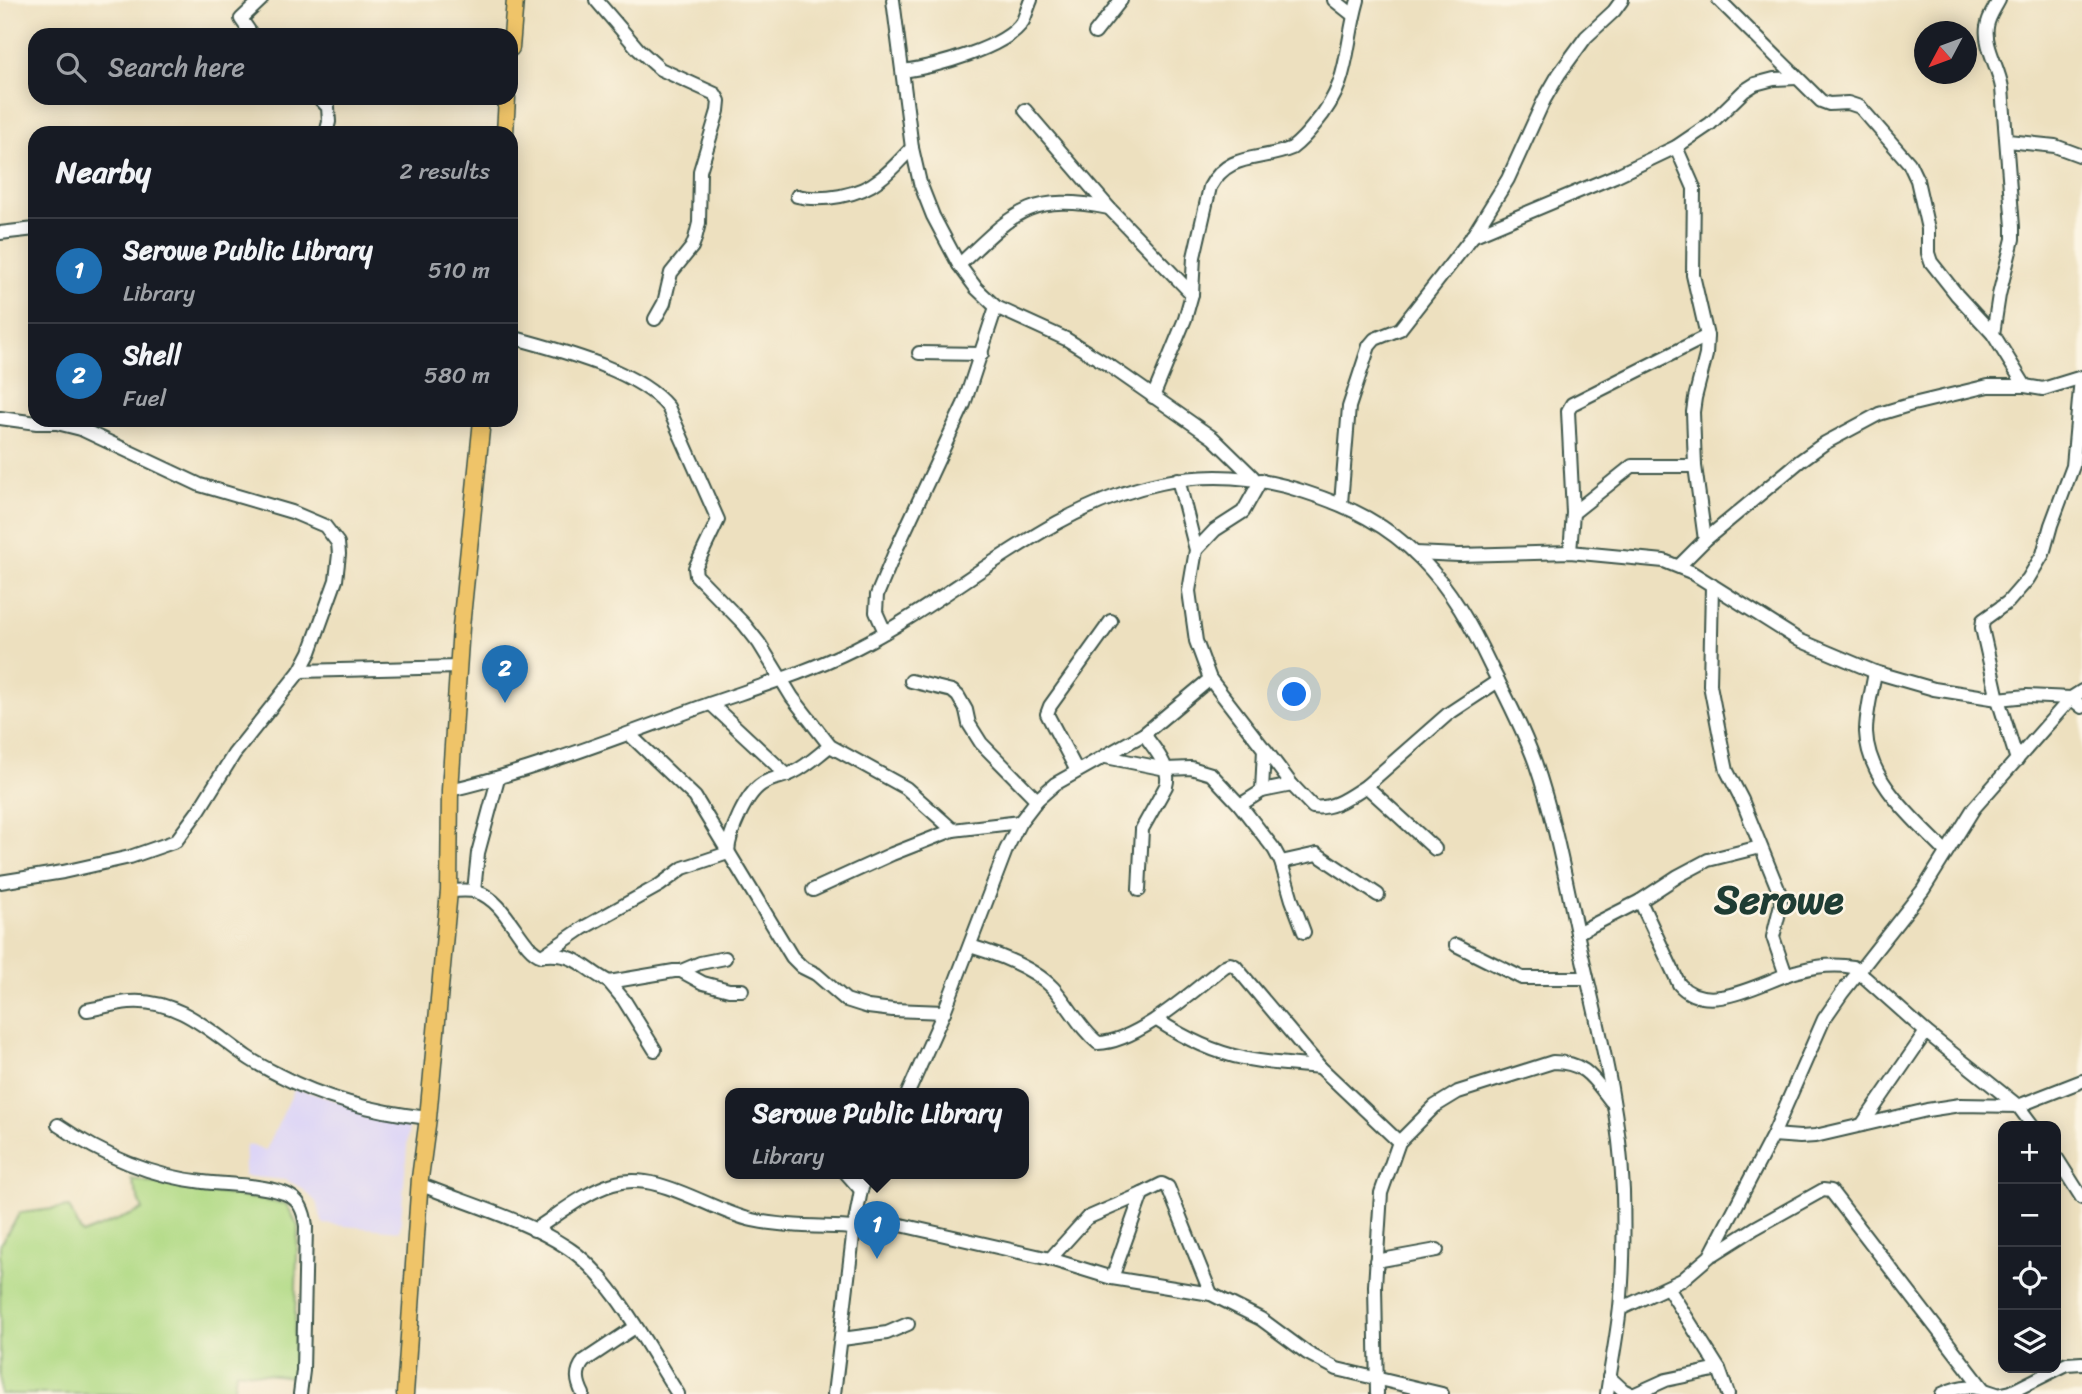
<!DOCTYPE html>
<meta charset="utf-8">
<style>
body{margin:0;font-family:Sriracha,sans-serif;background:#242831;color:#f1f3f6}
.controls{position:absolute;right:21px;bottom:21px;display:grid;overflow:hidden;border-radius:14px;box-shadow:0 4px 18px #0003}
.controls button{width:63px;height:63px;display:grid;place-items:center;padding:0;border:0;border-bottom:2px solid #363941;background:#171b24;color:#f1f3f6;font:35px sans-serif}
.compass{position:absolute;left:1914px;top:21px;width:63px;height:63px;border-radius:50%;background:#171b24;box-shadow:0 4px 18px #0003;rotate:229deg}
.you{position:absolute;left:1295px;top:695px;width:24px;height:24px;margin:-18px;border:5px solid #fff;border-radius:50%;background:#1a73e8;box-shadow:0 0 0 10px #1a73e833}
.badge{display:grid;place-items:center;width:46px;height:46px;border-radius:50%;background:#1f6fb2;color:#fff;font-size:23px;font-weight:700}
.pin{position:absolute;translate:-50% -58px;filter:drop-shadow(0 2px 4px #0008)}
.pin::after{content:'';position:absolute;top:37px;width:24px;height:21px;background:inherit;clip-path:polygon(0 0,100% 0,50% 100%)}
.popup{position:absolute;left:725px;top:1088px;width:304px;height:91px;box-sizing:border-box;display:grid;place-content:center;border-radius:14px;background:#171b24;filter:drop-shadow(0 2px 5px #0005);font-size:23px;white-space:nowrap;color:#9ea1a6}
.popup b{font-size:26px;color:#f1f3f6}
.popup::after{content:'';position:absolute;left:50%;top:100%;margin-left:-14px;border:14px solid transparent;border-top-color:#171b24}
.list{margin:0;padding:0;list-style:none}
h2{display:flex;justify-content:space-between;align-items:center;height:91px;margin:0;padding:0 28px;font-size:30px}
h2 small{font-size:23px;font-weight:400;color:#9ea1a6}
.list li{display:grid;grid-template-columns:46px 1fr auto;gap:21px;align-items:center;box-sizing:border-box;height:105px;padding:0 28px;border-top:2px solid #363941}
.list b{display:block;font-size:26px;white-space:nowrap}
.list p{margin:0;font-size:23px;white-space:nowrap;color:#9ea1a6}
.list em{font-size:23px;font-style:normal;color:#9ea1a6}
.icon{flex:none;width:38px;height:38px;fill:none;stroke:currentColor;stroke-width:2;stroke-linecap:round;stroke-linejoin:round}
.map{position:relative;flex:none;width:2082px;height:1394px;overflow:hidden}
.search{position:absolute;background:#171b24;box-shadow:0 4px 18px #0003;left:28px;top:28px;width:490px;height:77px;display:flex;align-items:center;gap:18px;box-sizing:border-box;padding:0 24px;border-radius:21px;color:#9ea1a6;font-size:26px}
.panel{position:absolute;background:#171b24;box-shadow:0 4px 18px #0003;left:28px;top:126px;width:490px;height:301px;border-radius:21px}
.map>svg:first-child{display:block}
.built{fill:#ddd5f6}
.green{fill:#b1da85;stroke:#688c5c;stroke-width:2}
.lines{fill:none;stroke-linecap:round;stroke-linejoin:round}
.minor-casing{stroke:#3e5549;stroke-width:16}
.major-casing{stroke:#3e5549;stroke-width:19}
.minor{stroke:#fff;stroke-width:12}
.major{stroke:#efc469;stroke-width:16}
.labels{text-anchor:middle;stroke-width:5;stroke-linejoin:round;paint-order:stroke}
.town-label{font-size:40px;font-weight:bold;fill:#1f3d34;stroke:#fcf5e5}
</style>
<div class="map">
<svg width="2082" height="1394" viewBox="0 0 2082 1394">
<rect width="100%" height="100%" fill="#fcf5e5"/>
<filter id="ink" filterUnits="userSpaceOnUse"><feTurbulence type="fractalNoise" baseFrequency=".0143" numOctaves="2"/><feDisplacementMap in="SourceGraphic" scale="14" xChannelSelector="R" yChannelSelector="G"/><feConvolveMatrix kernelMatrix="1 2 1 2 8 2 1 2 1" color-interpolation-filters="sRGB"/></filter>
<filter id="wash" filterUnits="userSpaceOnUse"><feTurbulence type="fractalNoise" baseFrequency=".00686" numOctaves="4" result="noise"/><feDisplacementMap in="SourceGraphic" scale="28" xChannelSelector="R" yChannelSelector="G"/><feGaussianBlur stdDeviation="1.57" result="paint"/><feColorMatrix in="noise" values="0 0 0 0 0 0 0 0 0 0 0 0 0 0 0 0 0 1.4 0 .05"/><feComposite in="paint" operator="in"/></filter>
<g filter="url(#wash)">
<rect width="100%" height="100%" fill="#ede0bf"/>
<path class="built" d="M295,1088l114,35 -9,108 -77,-7 -7,-22 -14,-14 -16,-8 -42,-4 2,-32 20,6z"/>
<path class="green" d="M131,1179l155,25 12,22 -5,151 -57,-6 -3,23h-233v-150l20,-31 49,-6 13,27 61,-24z"/>
</g>
<g filter="url(#ink)">
<g class="lines">
<defs>
<g id="minor">
<path d="M596,0l42,49 22,20 55,25 4,7 -1,10 -18,60 -1,52 -4,16 -3,8 -21,26 -7,30 -9,16"/>
<path d="M893,0l19,148 8,35 13,33 26,49 17,23 20,19 70,32 44,27 103,72 40,39"/>
<path d="M1334,0l19,15"/>
<path d="M1719,0l102,101 8,3 19,-1 12,4 49,56 8,17 11,49v24l3,9 26,33 36,39 32,52"/>
<path d="M1095,33l26,-33"/>
<path d="M252,35l-11,-16 20,-19"/>
<path d="M903,71c30,-4 104,-23 120,-50 3,-7 5,-14 8,-21"/>
<path d="M319,98l9,9 1,15 -3,11"/>
<path d="M1025,110l84,98 83,86"/>
<path d="M2008,141l47,5 27,10"/>
<path d="M1676,147l18,41 -1,87 14,61 -1,19 -11,43 -2,14 2,54 10,74"/>
<path d="M797,196c25,6 62,0 83,-17 12,-9 22,-21 32,-31"/>
<path d="M0,233l35,-4"/>
<path d="M1472,236l143,-60 61,-29 34,-23 34,-33 11,-7 19,-5 23,-1"/>
<path d="M959,265c55,-52 70,-73 150,-57"/>
<path d="M1993,334l6,-39 14,-56v-12l-11,-139c-3,-20 -18,-42 -15,-61 1,-10 8,-19 12,-27"/>
<path d="M511,337c46,13 126,32 157,70l50,113 -23,48 1,7 48,49 15,19 33,54 38,49 76,42 47,42 67,-8"/>
<path d="M919,353l63,1"/>
<path d="M1153,397l32,-78 7,-25 2,-37 16,-70c19,-36 50,-25 82,-39 9,-7 16,-15 23,-24 36,-42 29,-75 43,-124"/>
<path d="M0,418l37,5h20l24,6 119,56 92,27 33,14 13,17 1,11 -3,26 -26,72 -10,19 -66,83 -35,56 -23,31 -46,16 -67,15 -63,10"/>
<path d="M1178,479l18,71 -7,41 7,50 14,38 54,70 -2,42"/>
<path d="M1341,503l8,-96 20,-61 6,-7 25,-10 72,-92 36,-58 36,-79 15,-26 27,-37 28,-26 8,-11"/>
<path d="M1573,513l59,-47h63"/>
<path d="M1196,550l19,-20 28,-18 18,-32"/>
<path d="M1570,552l3,-39 -5,-102 4,-7 135,-68"/>
<path d="M1415,553l44,2 111,-3 94,9 27,11 108,68 76,32 59,17 64,10 29,-3 44,2 11,9"/>
<path d="M1679,566l26,-26 95,-79 25,-18 54,-29 30,-9 79,-19h37l18,3 39,-12"/>
<path d="M1712,585l-2,100 11,57 6,29 15,29 38,94 1,10 -8,33 13,38"/>
<path d="M885,632l-9,-20 1,-17 18,-43 69,-148 32,-97"/>
<path d="M300,671l159,-4"/>
<path d="M1875,672c-3,19 -9,40 -9,60 2,50 48,87 80,120"/>
<path d="M911,681l41,10 6,5 8,14 3,14 12,19 56,57"/>
<path d="M711,704l76,71"/>
<path d="M629,734l66,63 97,160 10,10 14,7 30,26 22,7 25,3 51,2"/>
<path d="M1265,749l27,36 21,22c20,3 37,-11 53,-21l69,63"/>
<path d="M1106,757l60,12 25,-1 20,6 29,31 34,44 7,13 11,38 12,32"/>
<path d="M2017,760l-19,-61 -16,-71 1,-8 25,-18 20,-23 15,-25 8,-29 22,-59 8,-88"/>
<path d="M1077,771l-30,-57 3,-8 61,-85"/>
<path d="M1366,786l82,-72 50,-33"/>
<path d="M450,790c89,-21 173,-55 259,-86 49,-17 99,-32 145,-55 104,-52 191,-142 307,-166 50,-11 96,-7 144,9 44,14 83,33 116,67 30,30 51,68 69,106 16,31 33,64 45,97 21,61 32,126 46,189 18,79 39,159 42,240 1,38 1,78 -3,116 -3,29 -9,58 -13,87"/>
<path d="M1240,805l22,-14 30,-6"/>
<path d="M728,852c1,-19 18,-58 34,-68 10,-7 22,-6 32,-12 13,-6 24,-17 36,-26"/>
<path d="M1281,862l36,-8 61,41"/>
<path d="M813,890l79,-36 61,-24"/>
<path d="M1139,890l3,-61 24,-43c6,-19 -12,-37 -22,-52"/>
<path d="M449,891c8,0 20,-2 28,1 30,9 44,58 65,64l41,-28 77,-43 23,-17 45,-15"/>
<path d="M474,891l4,-38 20,-74"/>
<path d="M1640,901l39,83c29,34 87,-5 119,-13 18,-5 37,-7 55,-4l73,65 92,74 15,20"/>
<path d="M1577,933l63,-32 38,-25 30,-16 52,-13"/>
<path d="M1456,945l66,33h65"/>
<path d="M970,946c27,8 63,21 83,42 16,17 27,41 45,55 40,-1 96,-53 127,-77l5,-2 5,2 85,101 79,75"/>
<path d="M546,955c31,-2 38,14 63,27l65,-11h7l22,12 26,7h13"/>
<path d="M681,971l19,-8 25,-5"/>
<path d="M609,982l15,18 31,50"/>
<path d="M87,1010c13,-2 28,-7 42,-8 48,-4 81,29 118,55 10,7 22,13 32,18 47,25 97,37 149,43"/>
<path d="M1157,1020c26,17 55,32 86,38 25,6 51,6 77,9"/>
<path d="M908,1093l36,-81 62,-162 14,-28 17,-22 18,-16 89,-50 66,-55"/>
<path d="M58,1125c45,31 91,51 145,57 26,3 55,2 81,11 16,6 20,18 22,33l-3,145 -3,23"/>
<path d="M1862,1125l64,-93"/>
<path d="M1773,1135l27,2 15,-1 112,-26 33,-5 58,1 64,-25"/>
<path d="M2056,1157l26,41"/>
<path d="M846,1173l15,17"/>
<path d="M419,1184c49,20 105,35 149,64 43,27 82,103 110,146"/>
<path d="M857,1215l193,44 62,19 99,16 50,25 46,34 30,16 105,25"/>
<path d="M534,1230c24,-15 51,-38 79,-46 45,-14 95,26 139,36 33,7 68,6 102,8"/>
<path d="M1714,1254l41,-26 68,-38 8,1 153,199"/>
<path d="M1050,1259l37,-41 55,-24"/>
<path d="M1376,1261l61,-11"/>
<path d="M1112,1278l30,-84 20,-10 6,3 43,107"/>
<path d="M1668,1288l51,81 9,25"/>
<path d="M1620,1309l62,-29 28,-24 63,-121 51,-116 18,-26 81,-103 51,-82 97,-110 11,-7"/>
<path d="M842,1339l45,-6 21,-9"/>
<path d="M1609,1377l14,13 8,4"/>
<path d="M583,1394c-6,-12 -8,-22 1,-33l51,-34"/>
<path d="M834,1394l20,-166 7,-38 7,-17"/>
<path d="M1377,1394l-2,-108 6,-93 18,-51 36,-36 23,-14 95,-30c32,0 40,16 58,39"/>
<path d="M1635,1394l31,-14 53,-11"/>
<path d="M1942,1394c24,-11 30,-8 55,0"/>
<path d="M2002,1394l9,-2 56,-28 15,-1"/>
</g>
<g id="major">
<path d="M511,48l4,-48"/>
<path d="M505,133l2,-35"/>
<path d="M405,1394l15,-216 8,-60 21,-227 1,-101 11,-163 21,-207"/>
</g>
</defs>
<use href="#minor" class="minor-casing"/>
<use href="#major" class="major-casing"/>
<use href="#minor" class="minor"/>
<use href="#major" class="major"/>
</g>
</g>
<g class="labels">
<g class="town-label">
<text x="1779" y="913">Serowe</text>
</g>
</g>
</svg>
<div class="controls">
<button>+</button>
<button>−</button>
<button><svg class="icon" aria-label="locate" viewBox="0 0 24 24"><circle cx="12" cy="12" r="6"/><path d="M12 2v4M12 18v4M2 12h4M18 12h4"/></svg></button>
<button><svg class="icon" aria-label="layers" viewBox="0 0 24 24"><path d="M12 4l9 5-9 5-9-5zM3 14l9 5 9-5"/></svg></button>
</div>
<svg class="compass" viewBox="-18 -18 36 36"><path d="M0-13l5 13h-10z" fill="#e53935"/><path d="M0 13l5-13h-10z" fill="#9ea1a6"/></svg>
<div class="you"></div>
<div class="pin badge" style="left:877px;top:1259px">1</div>
<div class="popup"><b>Serowe Public Library</b>Library</div>
<div class="pin badge" style="left:505px;top:703px">2</div>
<div class="search"><svg class="icon" aria-label="search" viewBox="0 0 24 24"><circle cx="10" cy="10" r="6"/><path d="M15 15l6 6"/></svg>Search here</div>
<section class="panel">
<h2>Nearby<small>2 results</small></h2>
<ul class="list">
<li><span class="badge">1</span><div><b>Serowe Public Library</b><p>Library</p></div><em>510 m</em></li>
<li><span class="badge">2</span><div><b>Shell</b><p>Fuel</p></div><em>580 m</em></li>
</ul>
</section>
</div>
